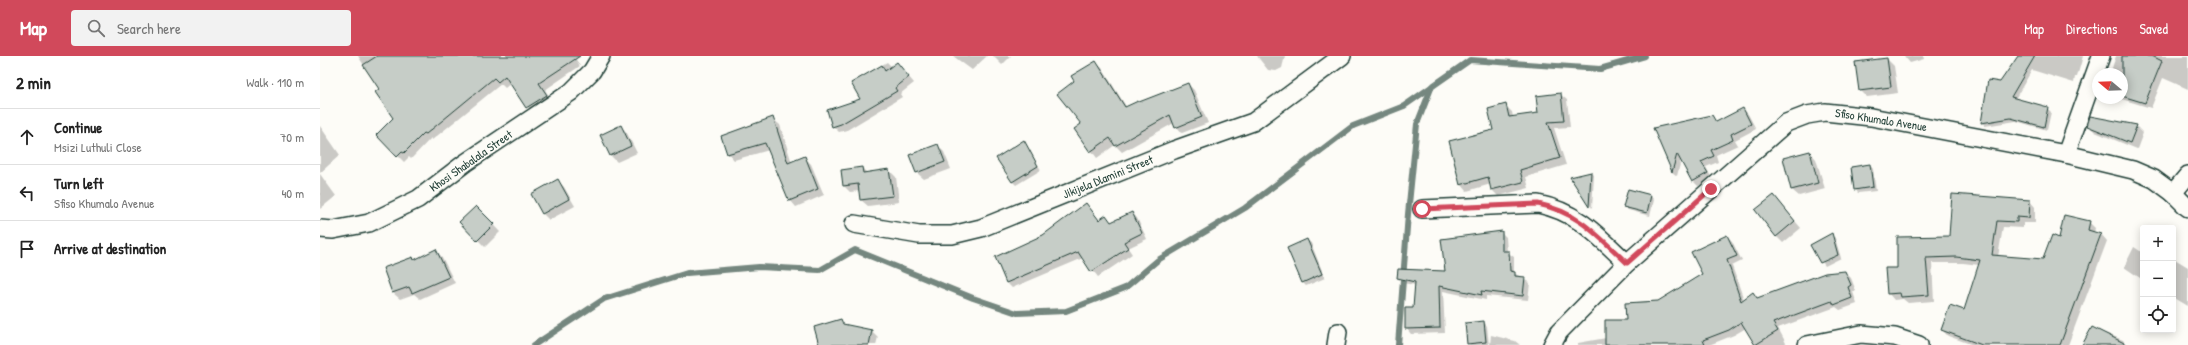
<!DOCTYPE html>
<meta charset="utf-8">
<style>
body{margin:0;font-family:"Patrick Hand",sans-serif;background:#f2f2f2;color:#222}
.controls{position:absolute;right:12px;bottom:12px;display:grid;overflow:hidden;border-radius:4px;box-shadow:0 2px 10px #0003}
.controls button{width:36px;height:36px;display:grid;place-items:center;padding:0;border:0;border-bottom:1px solid #e0e0e0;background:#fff;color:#222;font:20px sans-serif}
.compass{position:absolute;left:1772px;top:12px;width:36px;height:36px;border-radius:50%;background:#fff;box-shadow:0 2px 10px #0003;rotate:289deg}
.stop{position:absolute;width:12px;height:12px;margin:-9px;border:3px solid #d1495b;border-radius:50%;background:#fff}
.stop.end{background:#d1495b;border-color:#fff;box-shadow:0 1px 4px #0008}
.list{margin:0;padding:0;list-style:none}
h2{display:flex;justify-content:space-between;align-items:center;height:52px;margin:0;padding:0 16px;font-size:17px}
h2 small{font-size:13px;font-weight:400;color:#767676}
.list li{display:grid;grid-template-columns:26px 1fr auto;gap:12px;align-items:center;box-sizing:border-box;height:56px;padding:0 16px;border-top:1px solid #e0e0e0}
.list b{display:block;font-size:15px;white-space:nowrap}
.list p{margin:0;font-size:13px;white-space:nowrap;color:#767676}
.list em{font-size:13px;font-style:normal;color:#767676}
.icon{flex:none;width:22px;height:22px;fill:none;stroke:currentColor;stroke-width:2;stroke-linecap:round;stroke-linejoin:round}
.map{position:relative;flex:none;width:1868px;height:289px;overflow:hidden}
header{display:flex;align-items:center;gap:24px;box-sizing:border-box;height:56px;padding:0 20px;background:#d1495b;color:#fff}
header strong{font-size:19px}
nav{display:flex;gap:22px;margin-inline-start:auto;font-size:14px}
.search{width:280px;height:36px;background:#f2f2f2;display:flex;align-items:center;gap:10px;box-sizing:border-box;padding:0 14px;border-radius:4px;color:#767676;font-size:15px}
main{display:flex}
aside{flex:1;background:#fff}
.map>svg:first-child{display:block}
.shadow{fill:#0003}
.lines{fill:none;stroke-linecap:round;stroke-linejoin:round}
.stream{stroke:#75877f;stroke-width:6}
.building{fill:#c6cdc7;stroke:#1f3d34}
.minor-casing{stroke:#1f3d34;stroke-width:20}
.minor{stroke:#fdfcf7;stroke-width:17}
.route{stroke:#d1495b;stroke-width:5}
.labels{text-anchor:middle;stroke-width:3;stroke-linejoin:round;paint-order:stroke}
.street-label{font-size:12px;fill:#1f3d34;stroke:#fdfcf7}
</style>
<header>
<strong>Map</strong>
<div class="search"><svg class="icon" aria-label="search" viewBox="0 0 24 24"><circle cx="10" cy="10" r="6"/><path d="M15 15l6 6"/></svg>Search here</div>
<nav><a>Map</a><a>Directions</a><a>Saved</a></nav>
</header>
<main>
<aside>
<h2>2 min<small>Walk · 110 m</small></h2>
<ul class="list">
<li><svg class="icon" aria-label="ahead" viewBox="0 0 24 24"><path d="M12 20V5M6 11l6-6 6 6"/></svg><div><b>Continue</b><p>Msizi Luthuli Close</p></div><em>70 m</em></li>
<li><svg class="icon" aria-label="left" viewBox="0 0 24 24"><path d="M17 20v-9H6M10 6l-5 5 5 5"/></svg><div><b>Turn left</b><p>Sfiso Khumalo Avenue</p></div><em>40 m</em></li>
<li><svg class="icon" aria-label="arrive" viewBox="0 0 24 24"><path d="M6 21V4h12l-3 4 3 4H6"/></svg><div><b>Arrive at destination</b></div></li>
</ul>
</aside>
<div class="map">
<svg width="1868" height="289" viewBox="0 0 1868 289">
<rect width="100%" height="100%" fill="#fdfcf7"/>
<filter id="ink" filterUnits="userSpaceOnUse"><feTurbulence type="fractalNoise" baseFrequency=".025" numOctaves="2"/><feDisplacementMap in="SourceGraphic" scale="8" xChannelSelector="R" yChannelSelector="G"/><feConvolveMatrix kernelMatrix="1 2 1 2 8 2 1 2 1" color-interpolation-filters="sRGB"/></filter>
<g filter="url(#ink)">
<g class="shadow">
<path d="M38,0h216l6,10 -35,24 7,11 -19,13 -22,-31 -6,5 -4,-4 -69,56 -1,-2 -20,21 -2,-2 -5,5 -27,-27 17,-17 -14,-28z"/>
<path d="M633,0h34l-15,14z"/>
<path d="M673,0h18l-9,9z"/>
<path d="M937,0h28l-3,12 -6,3 -8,-1z"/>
<path d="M1584,0h19l1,3 -14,4z"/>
<path d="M1699,0h64l-6,21h-2l-1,6 -42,-13 -17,29 32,9 4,4 -4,18 -31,-9 -31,5 -3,-4 18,-39z"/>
<path d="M1796,0h72v33l-25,-11 -12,30 -33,-10h4v-24h-12z"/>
<path d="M1567,3l7,7 4,27 -31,4 -7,-7z"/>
<path d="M567,6l5,5 5,-4 17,20 -14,11 2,3 -55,33 -8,2 -6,-6 29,-26 -10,-17z"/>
<path d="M775,6l7,6 25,40 61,-24 6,6 14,33 -26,10 -8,-10 -52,29 -7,-7 -18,13 -22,-29 8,-5z"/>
<path d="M1240,38l7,6 3,27 -16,1 12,37 -40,12 3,11 -31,8 -6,-6 -1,-6 -24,7 -6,-7 33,-53 11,-26 7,7 1,5 27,-3z"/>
<path d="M1423,53l5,5 8,15 -21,11 3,5 -22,10 2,7 -12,5 6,12 -14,7 -5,-5 -12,-21 -4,16 -5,-4 -18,-44 57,-12 6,7z"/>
<path d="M453,63l7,6 12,38 12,-6 7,7 13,31 -28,12 -6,-7 -21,-50 -35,10 -6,-7z"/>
<path d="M1768,69l48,1 7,7 -6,16 -42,-17z"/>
<path d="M0,70l20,29 -20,18z"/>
<path d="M301,70l6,7 10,20 -20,9 -6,-6z"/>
<path d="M704,85l17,29 -25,15 -4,-4z"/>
<path d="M617,89l7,7 7,17 -27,10 -7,-6 -6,-18z"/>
<path d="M1490,96l6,7 9,30 -26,7 -7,-6z"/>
<path d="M1550,109l3,4 3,22 -18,2 -3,-4z"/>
<path d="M542,112l5,5 22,-3 7,7 3,25 -31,4 -7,-6 -1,-9 -10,1 -6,-6z"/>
<path d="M1271,117l3,3 -2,32 -20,-30z"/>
<path d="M0,118l16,22 -16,13z"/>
<path d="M237,124l7,7 11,19 -26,14 -6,-6 -11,-20z"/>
<path d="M1309,134l22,6 3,4 -4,16 -22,-6 -4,-4z"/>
<path d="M1454,140l27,32 -18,15 -7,-7z"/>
<path d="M1709,144l6,7v16h-12v5l-20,-1 -5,30 46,3 15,-21 30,-17 6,6 -1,5 7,1 6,7 -39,104h-95l-25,-9 -6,-6 23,-18 14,-47 -16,-2h-31l2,38 -26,2 -5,-4 -9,1 -6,-7 10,-25 52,-31z"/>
<path d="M766,148l14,17 6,-5 6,7 20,-10 5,5 10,21 -19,9 4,6 -34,23 -15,-19 -71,30 -5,-5 37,-47z"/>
<path d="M156,151l24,25 -15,15 -25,-25z"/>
<path d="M1181,176l5,5 1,15 7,5v16l16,10 -2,17 -42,-4v4l-43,-9 2,42 -34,1 -5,-6 8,-19 1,-24 -12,-2 -5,-5 48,-6z"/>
<path d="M1512,179l3,3 6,20 -16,8 -14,-20z"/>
<path d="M1407,180l5,5 10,20 -10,5 12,34 13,-1 88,-27 6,6 5,13 -3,1 4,12 -17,6 -4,-3 -58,21 9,17h-31l-10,-17 -12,7 -25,10h-131v-2l28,-5 21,-17 76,-46z"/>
<path d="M987,184l4,3 14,35 -19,8 -4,-4z"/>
<path d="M1814,191l9,6v27l-19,-13z"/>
<path d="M116,195l6,6 13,26 -35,16 -6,-5 -14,5 -7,-6 -9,-24 29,-11 2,2z"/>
<path d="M1853,202l15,9v39l-15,-9z"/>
<path d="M521,265l5,5 25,4 7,7 -2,8h-56z"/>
<path d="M1164,266l3,4 2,19h-19l-2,-2z"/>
<path d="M1772,272l31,12 3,5h-41z"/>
<path d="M1171,279l24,6 5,4h-30z"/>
</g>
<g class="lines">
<g class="stream">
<path d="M214,289l70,-46 83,-26 72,-6 61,3 35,-20 118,48 44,15 49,-2 59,-23 33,-28 87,-52 108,-82 51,-20 66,-46 130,9 45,-13"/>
<path d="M1078,289l10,-131 9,-90 15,-38"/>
</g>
</g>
<g class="building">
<path d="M57,0h203l-41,27 8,12 -21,13 -21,-32 -7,6 -4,-4 -68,56 -2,-1 -20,20 -2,-1 -5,5 -21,-22 17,-17 -18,-26 4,-3 -16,-24z"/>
<path d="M1698,0h17l-24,41 37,10 -4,20 -33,-9 -30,5 7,-43 12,2z"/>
<path d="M1802,0h30l10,5 -17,42 -23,-7z"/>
<path d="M1567,2l4,29 -32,4 -4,-29z"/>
<path d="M776,5l29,46 13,-6 1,1 49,-19 14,34 -27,11 -5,-13 -55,31 -5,-8 -20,14 -16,-23 7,-5 -24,-30 17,-13 -3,-5z"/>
<path d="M577,6l12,15 -14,11 2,3 -56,33 -9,3 -5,-17 33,-11 -9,-16 31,-18 3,6z"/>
<path d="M1241,37l3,28 -16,1 12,36 -40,12 3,12 -32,8 -3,-13 -28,8 -11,-44 44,-11 -5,-21 18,-5 3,13 29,-4 -2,-17z"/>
<path d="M1423,52l8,16 -20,10 2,6 -22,10 3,6 -13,6 7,11 -16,9 -15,-28 -5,18 -19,-44 59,-13 4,7z"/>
<path d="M1770,60l47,9 -7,18 -43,-17z"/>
<path d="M453,61l15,46 17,-7 13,33 -29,12 -24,-58 -38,11 -6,-18z"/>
<path d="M301,69l10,21 -21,10 -10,-21z"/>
<path d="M704,84l14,26 -26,16 -16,-24z"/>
<path d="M618,88l7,18 -29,11 -7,-18z"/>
<path d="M1490,95l8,32 -27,7 -8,-32z"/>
<path d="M1550,108l3,23 -19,3 -3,-23z"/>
<path d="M542,111l1,6 26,-4 4,27 -33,4 -2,-16 -15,2 -2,-16z"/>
<path d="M1271,116l-2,35 -19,-30z"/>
<path d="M238,123l11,20 -27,15 -11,-20z"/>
<path d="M1308,133l23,6 -4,18 -24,-6z"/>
<path d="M1632,138l78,6 -1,18 -12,-1v5l-20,-1 -5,34 51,4 9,-24 7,3 5,-23 26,6 -2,9 13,4 -41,111h-78l-41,-15 9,-25 14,5 16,-50 -24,-3 -30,1 3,37 -28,2 -1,-4 -13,1 -2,-26h12v-31l52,-1z"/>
<path d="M1454,139l21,26 -19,16 -21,-27z"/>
<path d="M766,147l13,17 7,-5 5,7 21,-10 10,21 -18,9 4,6 -37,24 -13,-20 -72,31 -11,-26 48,-22z"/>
<path d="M156,150l18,18 -17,17 -18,-19z"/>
<path d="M1182,175v20h7l1,20 5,1v4l10,1 -2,19 -42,-5 1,4 -43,-9 1,42 -35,1v-21h8l2,-26 -18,-4 1,-9 47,2 -4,-32z"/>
<path d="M1512,177l6,22 -18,8 -10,-18z"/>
<path d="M1407,179l10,21 -10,4 14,41 12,-9 4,6 68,-25 20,-2 6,14 -3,2 4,11 -18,7 -2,-4 -59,22 5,8 -23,14 -14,-23 -12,8 -26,10 2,5h-100v-25h21l-1,-17 33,-2 44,-27 -11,-22z"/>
<path d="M987,183l15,35 -20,9 -15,-35z"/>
<path d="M116,193l13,28 -37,16 -3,-6 -17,6 -9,-25 30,-11 1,3z"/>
<path d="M521,263l2,5 29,6 -3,15h-50l-5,-18z"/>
<path d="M1164,265l2,21 -19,2 -2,-21z"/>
<path d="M1772,271l36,18h-46z"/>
</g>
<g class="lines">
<defs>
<g id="minor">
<path d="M1746,98l35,-98"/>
<path d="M1853,137l15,-18"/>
<path d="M1102,153l116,-5c40,8 60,32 89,59"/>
<path d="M534,168l65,11h33l29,-7 193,-78 79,-28 89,-66"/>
<path d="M0,173l13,1 36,-7 49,-24 47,-36 106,-71 21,-21 9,-15"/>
<path d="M1016,289l2,-13"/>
<path d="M1232,289l7,-13 68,-69 159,-140 21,-8 18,-3 46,5 195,37 67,16 21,9 19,14 15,15"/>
<path d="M1487,289l54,-11 34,3 24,8"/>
</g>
</defs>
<use href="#minor" class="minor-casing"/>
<use href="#minor" class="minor"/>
</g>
</g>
<g class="lines" filter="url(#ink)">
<path class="route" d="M1102,153l116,-5c40,8 60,32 89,59l84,-74"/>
</g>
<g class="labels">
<g class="street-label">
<text transform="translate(1561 64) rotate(9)" y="4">Sfiso Khumalo Avenue</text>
<text transform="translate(151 105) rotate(-35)" y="4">Khosi Shabalala Street</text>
<text transform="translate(788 121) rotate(-22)" y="4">Jikijela Dlamini Street</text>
</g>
</g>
</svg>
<div class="controls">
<button>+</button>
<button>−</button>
<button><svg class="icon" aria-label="locate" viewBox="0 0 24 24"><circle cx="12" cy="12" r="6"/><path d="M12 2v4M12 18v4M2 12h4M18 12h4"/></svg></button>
</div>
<svg class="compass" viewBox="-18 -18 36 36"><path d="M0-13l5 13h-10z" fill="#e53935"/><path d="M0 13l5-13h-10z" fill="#767676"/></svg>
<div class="stop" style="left:1102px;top:153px"></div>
<div class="stop end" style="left:1391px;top:133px"></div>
</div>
</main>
